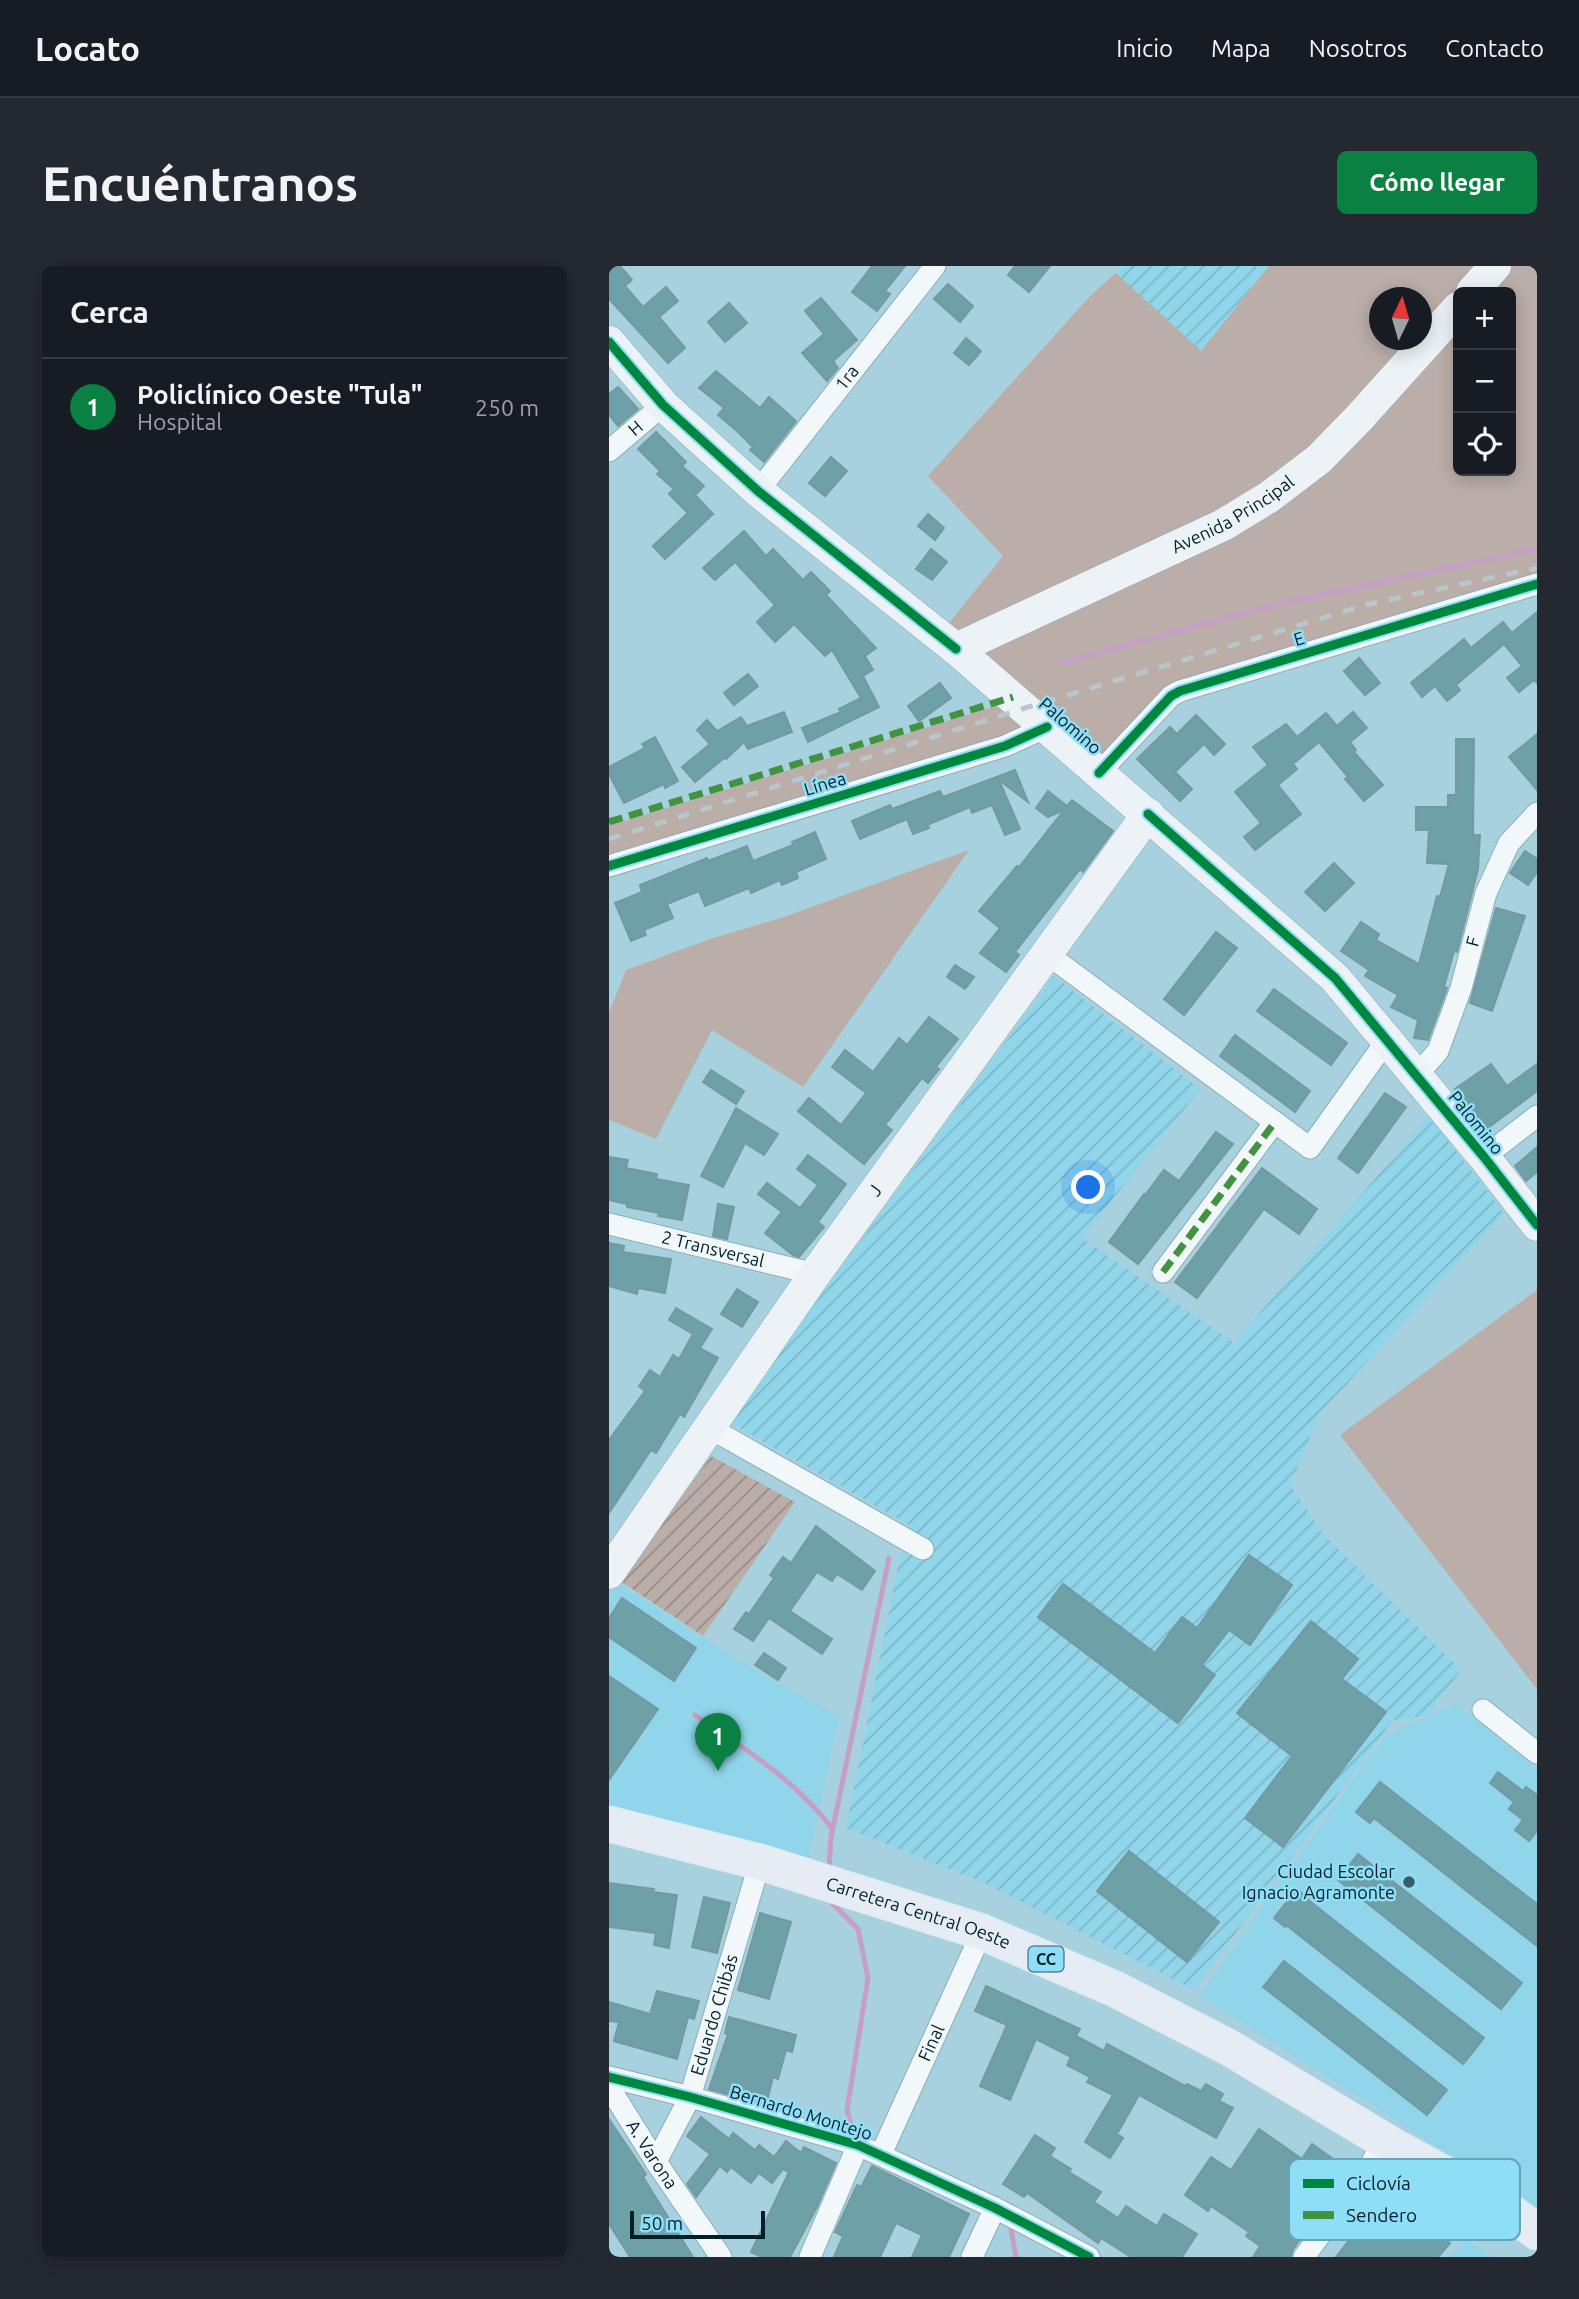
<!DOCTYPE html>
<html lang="es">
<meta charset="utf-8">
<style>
body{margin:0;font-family:Ubuntu,sans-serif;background:#242831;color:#f1f3f6}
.controls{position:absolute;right:21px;top:21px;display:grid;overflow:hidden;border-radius:10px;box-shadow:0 4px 18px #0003}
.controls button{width:63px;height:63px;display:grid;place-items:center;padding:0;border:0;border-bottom:2px solid #363941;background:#171b24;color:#f1f3f6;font:35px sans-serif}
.compass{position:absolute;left:760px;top:21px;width:63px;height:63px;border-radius:50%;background:#171b24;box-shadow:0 4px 18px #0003;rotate:5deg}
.scale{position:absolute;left:21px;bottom:18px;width:135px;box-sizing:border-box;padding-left:7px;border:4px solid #002029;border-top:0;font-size:19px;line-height:24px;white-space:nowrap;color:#002029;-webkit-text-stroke:5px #8fdef7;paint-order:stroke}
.you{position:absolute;left:480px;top:922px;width:24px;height:24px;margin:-18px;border:5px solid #fff;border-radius:50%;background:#1a73e8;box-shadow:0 0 0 10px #1a73e833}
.badge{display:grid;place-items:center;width:46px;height:46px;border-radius:50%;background:#0b8043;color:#fff;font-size:23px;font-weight:700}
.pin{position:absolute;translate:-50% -58px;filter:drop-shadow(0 2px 4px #0008)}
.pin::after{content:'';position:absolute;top:37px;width:24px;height:21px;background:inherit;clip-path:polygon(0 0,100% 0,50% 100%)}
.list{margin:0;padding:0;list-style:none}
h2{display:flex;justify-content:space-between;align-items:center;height:91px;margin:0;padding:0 28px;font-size:30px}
h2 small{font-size:23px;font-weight:400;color:#9ea1a6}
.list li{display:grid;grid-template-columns:46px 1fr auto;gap:21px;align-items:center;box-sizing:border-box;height:98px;padding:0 28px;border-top:2px solid #363941}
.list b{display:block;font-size:26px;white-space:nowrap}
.list p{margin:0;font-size:23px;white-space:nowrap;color:#9ea1a6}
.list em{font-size:23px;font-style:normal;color:#9ea1a6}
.icon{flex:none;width:38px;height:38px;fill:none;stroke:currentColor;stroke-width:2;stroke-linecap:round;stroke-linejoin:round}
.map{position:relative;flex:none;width:928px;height:1991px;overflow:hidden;border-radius:10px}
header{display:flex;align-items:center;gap:42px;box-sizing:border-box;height:98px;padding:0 35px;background:#171b24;border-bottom:2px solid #363941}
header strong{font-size:33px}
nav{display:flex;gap:38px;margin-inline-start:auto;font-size:24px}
.intro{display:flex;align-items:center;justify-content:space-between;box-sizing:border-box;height:168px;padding:0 42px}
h1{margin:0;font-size:49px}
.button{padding:18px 32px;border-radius:10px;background:#0b8043;color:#fff;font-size:24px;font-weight:700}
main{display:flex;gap:42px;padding:0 42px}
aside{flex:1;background:#171b24;border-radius:10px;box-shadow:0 4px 18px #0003}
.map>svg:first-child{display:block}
.built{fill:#90d5ea}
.industrial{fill:url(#industrial-furrows)}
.grass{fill:#bbada7;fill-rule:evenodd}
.garden{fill:url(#garden-furrows)}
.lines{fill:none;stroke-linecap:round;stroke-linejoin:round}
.stream{stroke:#c69fc6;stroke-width:5}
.building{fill:#6ea0a7;stroke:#7499a0;stroke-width:2}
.street-casing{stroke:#8badb8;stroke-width:23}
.secondary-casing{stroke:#8badb8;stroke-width:33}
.primary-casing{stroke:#d7eaf1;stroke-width:37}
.street{stroke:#f2f8fa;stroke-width:21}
.secondary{stroke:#ecf2f6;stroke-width:32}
.primary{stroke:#e6ecf3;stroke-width:35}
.rail{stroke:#b9c6cb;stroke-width:5;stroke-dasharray:12 12;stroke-linecap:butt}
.quiet{stroke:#429340;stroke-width:7;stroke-dasharray:14 7;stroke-linecap:butt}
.cycleway-casing{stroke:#8fdef7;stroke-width:13}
.cycleway{stroke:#00873e;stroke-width:9}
.poi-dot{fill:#3a5e69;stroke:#8fdef7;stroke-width:2.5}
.labels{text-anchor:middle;stroke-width:5;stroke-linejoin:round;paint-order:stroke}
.shield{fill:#8fdef7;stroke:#2b5967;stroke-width:2}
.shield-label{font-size:16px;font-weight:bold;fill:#002029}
.street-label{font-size:18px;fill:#002029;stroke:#8fdef7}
.poi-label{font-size:18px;fill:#002029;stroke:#8fdef7;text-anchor:end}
.key{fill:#8fdef7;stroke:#64a5b9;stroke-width:2}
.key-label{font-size:19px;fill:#002029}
</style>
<header>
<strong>Locato</strong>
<nav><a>Inicio</a><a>Mapa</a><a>Nosotros</a><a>Contacto</a></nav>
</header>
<div class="intro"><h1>Encuéntranos</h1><a class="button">Cómo llegar</a></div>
<main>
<aside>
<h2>Cerca<small></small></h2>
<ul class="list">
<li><span class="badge">1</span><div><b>Policlínico Oeste &quot;Tula&quot;</b><p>Hospital</p></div><em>250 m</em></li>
</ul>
</aside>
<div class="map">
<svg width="928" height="1991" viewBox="0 0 928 1991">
<defs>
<pattern id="industrial-furrows" width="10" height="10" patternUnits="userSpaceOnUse" patternTransform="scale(1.75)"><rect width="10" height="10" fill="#90d5ea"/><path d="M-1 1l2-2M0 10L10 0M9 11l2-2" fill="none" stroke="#7ab7c9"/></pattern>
<pattern id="garden-furrows" width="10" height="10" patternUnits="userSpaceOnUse" patternTransform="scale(1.75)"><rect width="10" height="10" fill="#bbada7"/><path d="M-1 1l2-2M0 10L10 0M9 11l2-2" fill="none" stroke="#968c88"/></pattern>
</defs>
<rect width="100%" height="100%" fill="#a7d1df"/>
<g class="built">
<path d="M0,1310l109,72 121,69 -35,160 -195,-53z"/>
<path d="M847,1438l81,66v440l-337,-215 185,-259z"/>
<path d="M857,1972l24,19h-40z"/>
</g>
<g class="industrial">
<path d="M514,0h146l-68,85 -85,-78z"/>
<path d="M445,710l146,113 -118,149 152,105 195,-227 75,97 -184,200 -30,72 32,48 139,137 -33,45 -36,6 -198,269 -207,-106 -141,-56 53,-266 10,-37 -180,-103z"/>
</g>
<g class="grass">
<path d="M660,0h268v328l-357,97 -70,78 -63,-42 -438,141v-42l423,-131 -83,-72 54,-67 -75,-80 163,-181 25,-22 85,78zM849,26h53v179h-53zM771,32h42v42h-42z"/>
<path d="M360,584l-166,237 -91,-57 -56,109 -47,-19v-107l17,-43 84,-31 71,-21z"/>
<path d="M928,1024v399l-197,-254z"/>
</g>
<path class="garden" d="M102,1190l84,46 -92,134 -83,-55z"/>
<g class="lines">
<g class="stream">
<path d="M452,397l218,-59 258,-55"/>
<path d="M86,1449c50,34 99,64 137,113"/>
<path d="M220,1605l2,-34 58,-279"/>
<path d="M218,1632l31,31 10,49 -21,133 6,18"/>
<path d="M402,1963l5,28"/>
</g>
</g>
<g class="building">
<path d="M8,0h3l12,14 -7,6 18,21 23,-20 12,14 -19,16 26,31 -17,15 -59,-64v-31l3,3z"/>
<path d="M263,0h33l-20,25 5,3 -13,17 -25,-19z"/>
<path d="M406,0h35l-21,26 -21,-17z"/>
<path d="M339,18l25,22 -13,16 -26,-23z"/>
<path d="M212,32l36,42 -24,21 5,7 -11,13 -25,-28 22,-19 -19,-23z"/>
<path d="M120,37l18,20 -22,19 -17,-20z"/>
<path d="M357,72l15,13 -12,14 -15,-12z"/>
<path d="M107,105l44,37 9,-11 27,24 -32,41 -14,-12 3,-3 -15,-15 -20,-17 6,-7 -25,-20z"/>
<path d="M9,121l20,22 -20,17 -9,-11v-21z"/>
<path d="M47,166l30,30 -4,4 22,20 -9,9 18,19 -48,45 -12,-13 35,-33 -19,-19 5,-5 -17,-15 3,-3 -22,-22z"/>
<path d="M222,191l16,14 -22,25 -16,-13z"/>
<path d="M319,248l16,14 -9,12 -17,-14z"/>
<path d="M135,265l22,25 7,-7 30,31 8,-8 19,19 -4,4 50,53 -11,8 8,14 -10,6 16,31 -71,35 -6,-14 39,-16 -2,-3 22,-11 -29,-48 -7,6 -31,-32 -19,18 -18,-20 18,-17 -40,-43 -20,18 -12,-12z"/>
<path d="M322,283l16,13 -15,18 -16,-11z"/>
<path d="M928,346v71l-3,-3 -15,12 -12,-14 15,-12 -18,-22 -48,41 4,5 -13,11 -12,-15 -13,11 -11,-14 53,-44 7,9 32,-26 9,11z"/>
<path d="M750,392l21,25 -15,12 -21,-24z"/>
<path d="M139,408l10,12 -24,19 -10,-12z"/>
<path d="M331,417l11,15 -32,23 -11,-15z"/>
<path d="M175,446l8,20 -44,17 -4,-7 -18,17 -2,-1 -29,24 -13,-15 28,-23 -13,-14 10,-10 10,11 24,-14 6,9z"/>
<path d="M744,446l14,16 -17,14 6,8 -2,2 29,33 -19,16 -19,-22 3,-2 -29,-35 -26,22 4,5 -19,16 23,29 -46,36 -11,-13 17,-14 -26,-31 33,-27 -15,-18 33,-23 11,13 29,-24 11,13z"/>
<path d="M587,449l29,29 -11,11 -10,-11 -29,28 17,17 -12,12 -43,-42 33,-32 7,7z"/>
<path d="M928,468v56l-28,-33z"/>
<path d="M46,471l23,44 -13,7 -1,-4 -40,19 -15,-29v-7l36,-19 -3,-4z"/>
<path d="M847,473h18l-1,96h7l-2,34 -21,83 -3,-1 -10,36 3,1 -19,52 -14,-2 4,-18 -27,-13 7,-12 -33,-19 4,-6 -28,-19 20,-29 18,12 -3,6 43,24 18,-68 3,1 9,-33 -22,-1 2,-33h-13v-23h32v-12h8z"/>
<path d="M406,504l13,32 -29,-22 21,49 -15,6 -13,-30 -20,8 -2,-6 -43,18 2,3 -16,6 -6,-15 -47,20 -8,-18 38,-16 2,4 48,-18 3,6z"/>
<path d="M439,525l19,15 5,-6 41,31 -30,41 -3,-3 -65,83 4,3 -13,17 -26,-19 20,-25 -21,-17 38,-45 2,1 45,-57 -16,7 -12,-9z"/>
<path d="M206,566l11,27 -30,13 2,6 -16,7 -2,-5 -29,13 -2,-5 -44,18 -6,-15 -32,13 6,14 -29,12 2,5 -15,6 -16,-38 27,-11 -2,-7 67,-27 1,3 39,-15 6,15 40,-16 -1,-3z"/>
<path d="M916,585l12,8v13l-9,13 -18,-12z"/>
<path d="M725,597l20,20 -29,28 -20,-19z"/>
<path d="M887,642l29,8 -33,95 -22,-8z"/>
<path d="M607,666l21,16 -53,67 -20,-16z"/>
<path d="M346,699l19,12 -9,12 -18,-12z"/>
<path d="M665,723l73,54 -16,22 -74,-54z"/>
<path d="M320,751l29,22 -22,28 3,2 -11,14 -6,-5 -37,47 7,5 -28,34 -66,-53 11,-13 32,27 25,-32 -34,-26 13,-17 28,22 26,-34 8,7z"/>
<path d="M626,769l75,56 -15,21 -75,-56z"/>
<path d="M882,798l16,22 30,-22v27l-52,39 -30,-41z"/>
<path d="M102,804l33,21 -8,13 -33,-22z"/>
<path d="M776,827l21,14 -48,66 -20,-15z"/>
<path d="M127,842l42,26 -14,21 -19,-12 -22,44 -22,-11z"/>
<path d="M607,866l17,12 -95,120 -29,-22 35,-48 1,1 19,-25 15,11z"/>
<path d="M928,881v25l-11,9 -11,-15z"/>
<path d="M199,889l38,29 -28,38 6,5 -25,30 -6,-2 -28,-22 17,-21 -24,-18 9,-11 33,25 18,-23 -21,-16z"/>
<path d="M0,891l19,3 -2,8 31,6 -1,5 33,6 -7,35 -24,-4 1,-3 -32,-6v-3l-18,-4z"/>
<path d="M653,902l55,41 -18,25 -35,-25 -67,89 -22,-16z"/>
<path d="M109,938l16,3 -7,32 -14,-3z"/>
<path d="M0,977l15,3 -1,6 48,7 -6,34 -27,-5 -1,6 -28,-8z"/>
<path d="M128,1023l21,13 -16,25 -21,-13z"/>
<path d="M67,1042l36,21 -12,19 18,10 -34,59 -4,-3 -24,39 -5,-3 -42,63v-73l36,-49 -6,-5 11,-16 10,7 13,-22 6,4 14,-25 -24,-14z"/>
<path d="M207,1260l59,45 -13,19 -25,-16 -5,7 -15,-9 -27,39 42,28 -10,15 -53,-36 -16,23 -19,-12 12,-17 3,2 25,-36 -4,-3 13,-18 8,6z"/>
<path d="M640,1289l43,30 -42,60 -21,-15 -27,35 13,10 -37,48 -140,-106 25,-33 92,69 27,-36 15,11z"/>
<path d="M13,1332l74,50 -22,33 -65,-44v-19z"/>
<path d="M702,1355l47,38 -16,20 44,33 -103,135 -38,-29 47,-62 -55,-43z"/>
<path d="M155,1387l22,15 -8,12 -23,-15z"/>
<path d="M0,1410l49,33 -49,71z"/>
<path d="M889,1506l25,19 3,-4 11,8v36l-8,10 -14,-11 8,-10 -14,-11 5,-7 -24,-19z"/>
<path d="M771,1516l157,122v42l-163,-128 -4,5 -14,-11z"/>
<path d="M520,1585l90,71 -32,40 -90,-71z"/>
<path d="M749,1588l164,129 -21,26 -163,-129z"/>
<path d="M0,1617l45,6 -1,3 24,3 -8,53 -15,-3 2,-12 -47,-6z"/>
<path d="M688,1623l11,9 -1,1 177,139 -21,26 -177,-139 -1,2 -11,-9z"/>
<path d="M95,1631l26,6 -13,50 -25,-6z"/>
<path d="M151,1647l31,9 -22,77 -31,-9z"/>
<path d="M675,1695l163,129 -20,25 -164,-128z"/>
<path d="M377,1720l94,43 -4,7 28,15 3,-7 78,42 2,-2 14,7 5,-7 17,10 -4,7 14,7 -17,30 -77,-43 -22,39 6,4 -13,20 -25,-16 28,-47 -26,-13 3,-5 -23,-12 4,-8 -35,-18 -26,61 -30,-14 27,-61 -32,-14z"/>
<path d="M48,1725l42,10 -5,18 -6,-2 -11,42 -63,-18 5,-19 -10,-1v-19l41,12z"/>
<path d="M120,1751l67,18 -4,17 -6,-2 -8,29 -5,-2 -7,28 -57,-16 19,-55 -3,-1z"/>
<path d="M92,1851l28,22 4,-6 22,17 4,-5 15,12 12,-16 15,12 3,-6 32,16 -19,44 -27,50h-28l-11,-5 38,-80 -6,-3 -11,14 -13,-10 -8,10 -20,-16 -4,5 -7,-6 -24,31 -9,-13 23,-30 -23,-18z"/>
<path d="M0,1853l37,55 -3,3 50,80h-63l-21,-33z"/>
<path d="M650,1863l43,30 10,-15 38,27 -57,78 -2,8h-38l7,-11 -14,-10 3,-4 -38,-26 -3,5 -23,-16 26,-38 20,13z"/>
<path d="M426,1869l20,13 -5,8 21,13 -2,3 32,20 -7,10 24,16 8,-12 31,20 7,-12 33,20 -15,23h-51l-30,-19 -3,5 -71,-50 -3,4 -21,-13z"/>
<path d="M263,1900l97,48 -20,43h-37l10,-22 -26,-12 -16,34h-46l9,-21 -8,-4 22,-47 4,2z"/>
<path d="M776,1928l41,29 24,20 -12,14h-102z"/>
</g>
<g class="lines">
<defs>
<g id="street">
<path id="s1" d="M0,185l54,-46"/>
<path id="s2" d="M149,225l177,-225"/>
<path d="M490,507l72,-77 9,-5 357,-107"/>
<path d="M0,600l396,-120 42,-19"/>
<path d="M438,688l263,194 77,-108"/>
<path id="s3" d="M808,809l21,-24 23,-63 25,-95 23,-50 28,-30"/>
<path d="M875,891l53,-41"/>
<path id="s4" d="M0,958l206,50"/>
<path d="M554,1006l112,-150"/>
<path d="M101,1162l213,121"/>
<path d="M874,1444l54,43"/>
<path d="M0,1811l81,20 168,48 137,63 94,49"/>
<path id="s5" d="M0,1821l47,75 65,95"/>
<path id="s6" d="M272,1888l101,-222"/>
<path id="s7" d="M47,1896l34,-65 70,-235"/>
<path d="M201,1991l48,-112"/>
<path d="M363,1991l23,-49"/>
<path d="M695,1991l64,-88 16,-29"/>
</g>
<g id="secondary">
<path d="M863,26l23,-26"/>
<path d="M0,76l54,63 95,86 198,158 379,329 149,179 53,68"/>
<path id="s8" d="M347,383l267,-124 46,-28 50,-38 40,-41 99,-110"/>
<path id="s9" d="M0,1307l206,-299 333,-460"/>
</g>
<g id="primary">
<path id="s10" d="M0,1558l151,38 222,70 133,57 113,58 167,100 106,58 36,27"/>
</g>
</defs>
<use href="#street" class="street-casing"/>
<use href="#secondary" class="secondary-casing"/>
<use href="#primary" class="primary-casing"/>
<use href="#street" class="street"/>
<use href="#secondary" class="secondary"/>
<use href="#primary" class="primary"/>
<path class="rail" d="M0,573l416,-131 344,-104 168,-36"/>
<g class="quiet">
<path d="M0,556l404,-125"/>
<path d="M554,1006l112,-150"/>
</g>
<defs>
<g id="cycleway">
<path d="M0,76l54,63 95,86 198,158"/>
<path d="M490,507l72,-77 9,-5 357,-107"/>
<path d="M539,548l187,164 149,179 53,68"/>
<path d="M0,600l396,-120 42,-19"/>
<path d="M0,1811l81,20 168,48 137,63 94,49"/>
</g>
</defs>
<use href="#cycleway" class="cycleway-casing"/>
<use href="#cycleway" class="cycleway"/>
</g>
<circle class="poi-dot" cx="800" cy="1616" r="7"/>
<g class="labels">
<rect class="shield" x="419.5" y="1680.5" width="35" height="25" rx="5"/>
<g class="shield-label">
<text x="437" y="1699">CC</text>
</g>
<g class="street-label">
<text dy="6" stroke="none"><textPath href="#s2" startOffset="144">1ra</textPath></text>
<text dy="6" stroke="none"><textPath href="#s1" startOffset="35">H</textPath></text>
<text dy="6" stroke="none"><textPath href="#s8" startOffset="308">Avenida Principal</textPath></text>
<text transform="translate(690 373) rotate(-17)" y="6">E</text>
<text transform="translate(461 460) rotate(41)" y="6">Palomino</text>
<text transform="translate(216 518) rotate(-17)" y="6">Línea</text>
<text dy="6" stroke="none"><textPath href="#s3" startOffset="147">F</textPath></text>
<text transform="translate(867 857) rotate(51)" y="6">Palomino</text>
<text dy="6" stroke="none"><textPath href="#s9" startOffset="466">J</textPath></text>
<text dy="6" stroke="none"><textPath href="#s4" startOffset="107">2 Transversal</textPath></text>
<text dy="6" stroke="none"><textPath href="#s10" startOffset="322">Carretera Central Oeste</textPath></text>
<text dy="6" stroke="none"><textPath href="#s7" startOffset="159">Eduardo Chibás</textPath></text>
<text dy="6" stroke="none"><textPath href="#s6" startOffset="122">Final</textPath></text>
<text transform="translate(192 1847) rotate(17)" y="6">Bernardo Montejo</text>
<text dy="6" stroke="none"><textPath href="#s5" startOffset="80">A. Varona</textPath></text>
</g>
<g class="poi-label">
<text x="786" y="1612">Ciudad Escolar<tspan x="786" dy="21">Ignacio Agramonte</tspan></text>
</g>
</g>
<rect x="680" y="1893" width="231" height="81" rx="10" class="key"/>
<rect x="694" y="1913" width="31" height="9" fill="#00873e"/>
<rect x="694" y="1945" width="31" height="8" fill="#429340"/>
<g class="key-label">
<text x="737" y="1924">Ciclovía</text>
<text x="737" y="1956">Sendero</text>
</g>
</svg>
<div class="controls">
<button>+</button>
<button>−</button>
<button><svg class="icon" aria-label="locate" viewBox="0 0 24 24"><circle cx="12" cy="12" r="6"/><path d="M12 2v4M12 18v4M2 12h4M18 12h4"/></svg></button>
</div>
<svg class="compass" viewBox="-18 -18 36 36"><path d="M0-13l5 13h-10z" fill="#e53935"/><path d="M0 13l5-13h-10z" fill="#9ea1a6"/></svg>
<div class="scale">50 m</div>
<div class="you"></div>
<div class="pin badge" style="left:109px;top:1505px">1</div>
</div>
</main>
